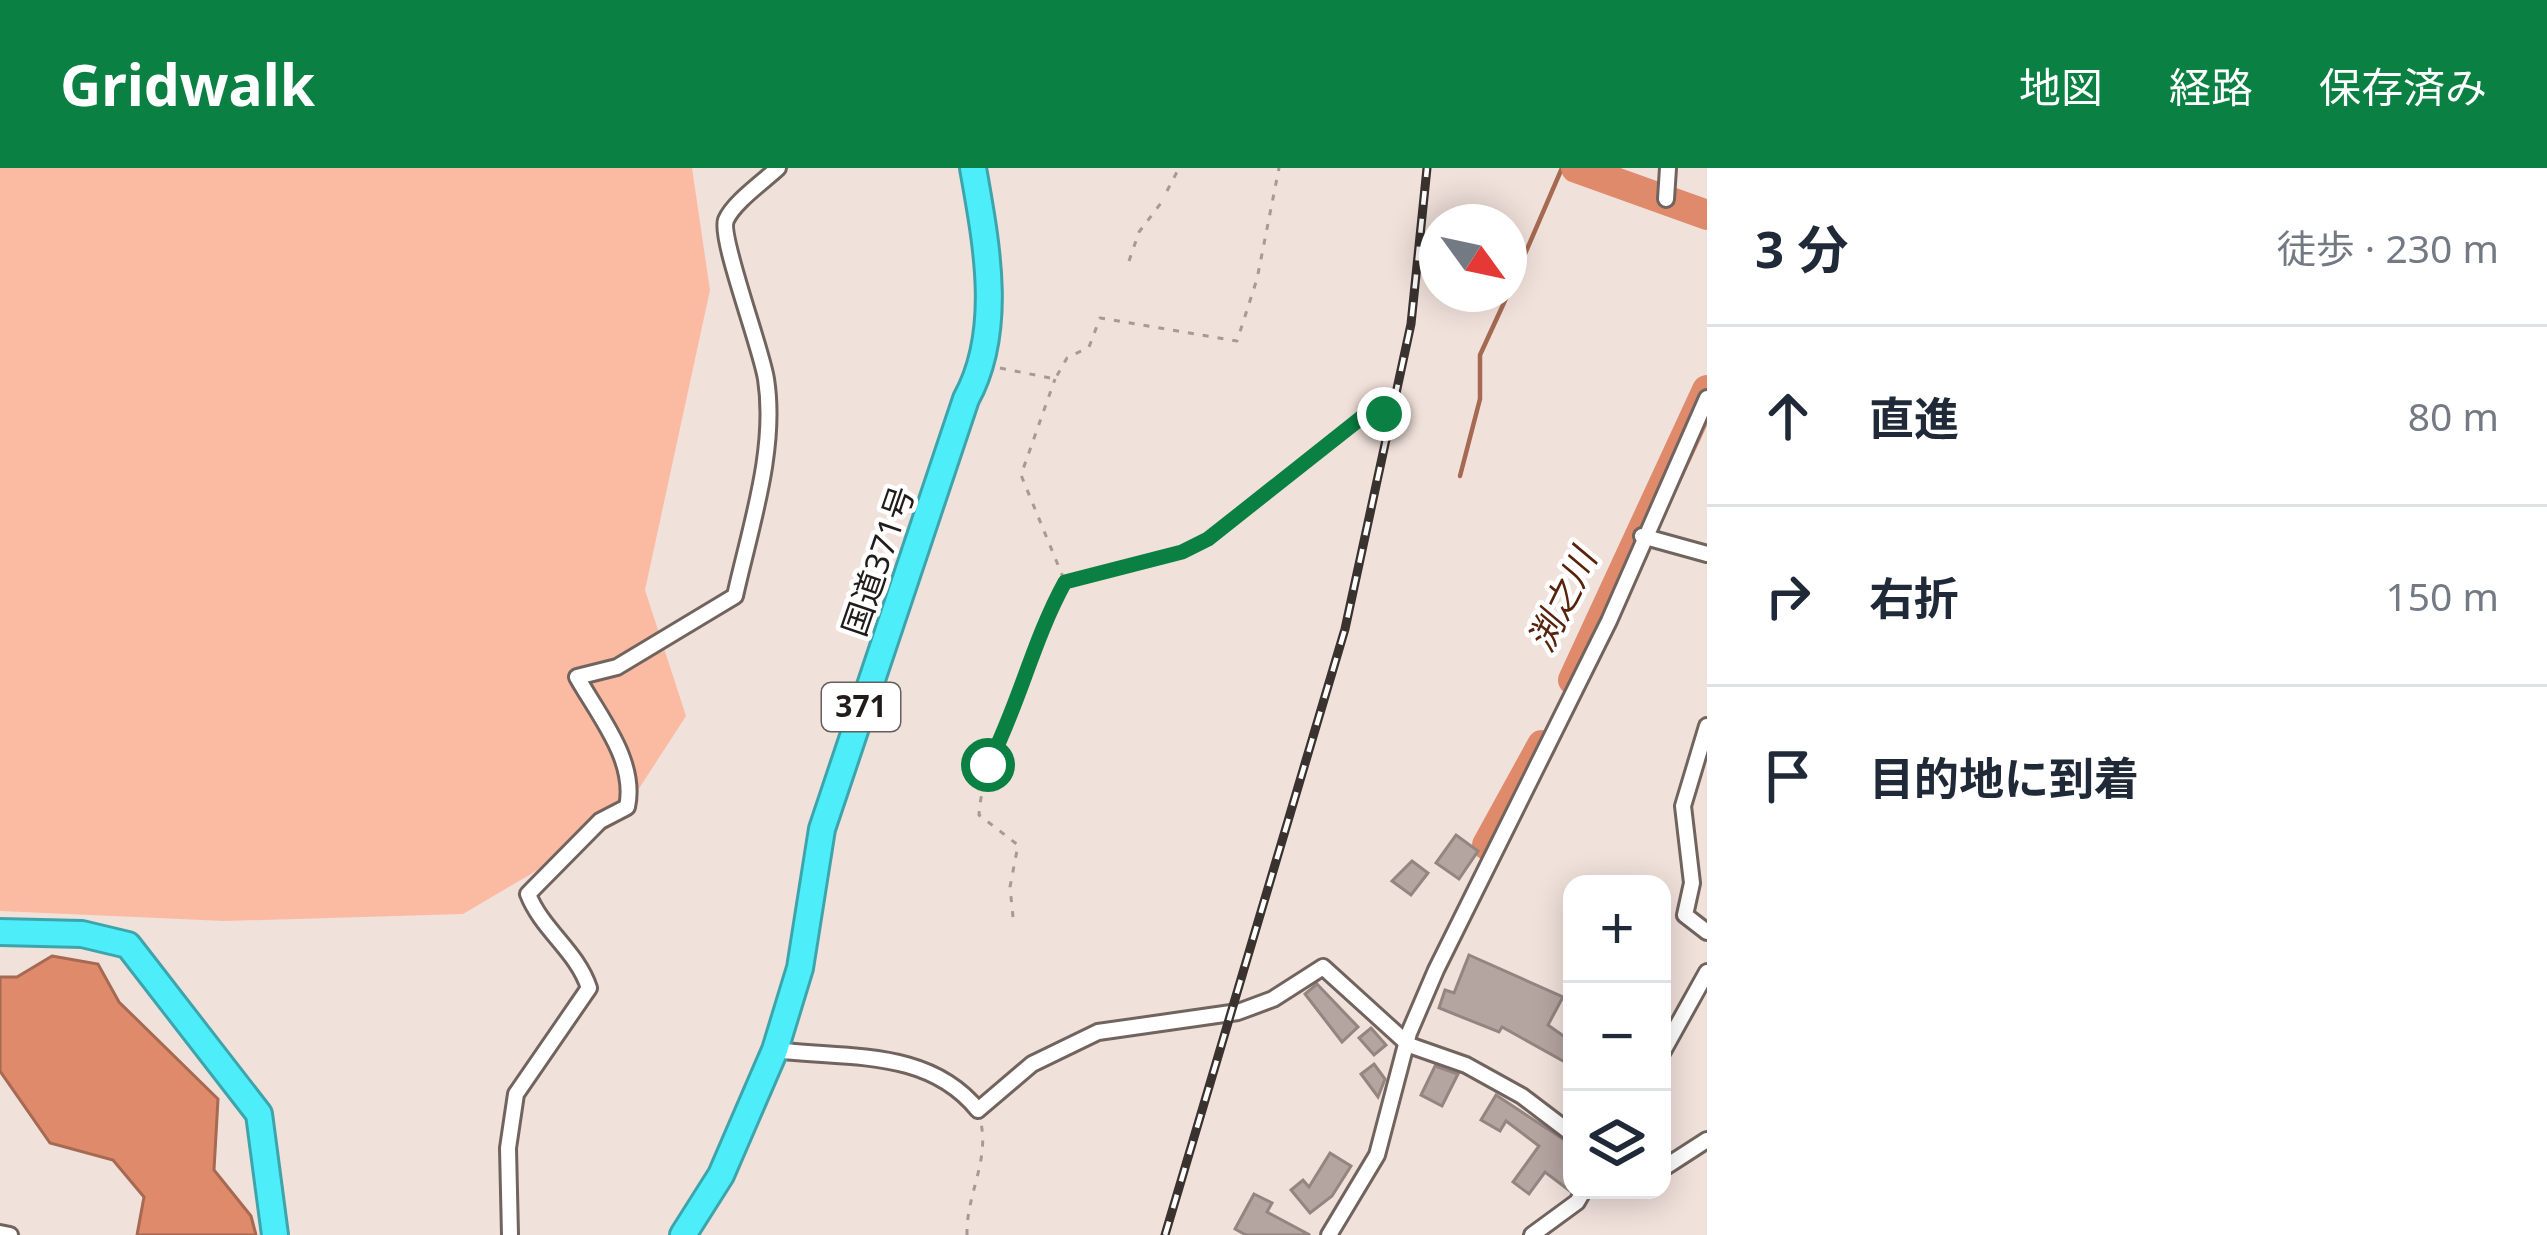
<!DOCTYPE html>
<html lang="ja">
<meta charset="utf-8">
<style>
body{margin:0;font-family:"Noto Sans","Noto Sans JP",sans-serif;background:#f6f6f7;color:#1f2937}
.controls{position:absolute;right:36px;bottom:36px;display:grid;overflow:hidden;border-radius:24px;box-shadow:0 6px 30px #0003}
.controls button{width:108px;height:108px;display:grid;place-items:center;padding:0;border:0;border-bottom:3px solid #e0e1e3;background:#fff;color:#1f2937;font:60px sans-serif}
.compass{position:absolute;left:1419px;top:36px;width:108px;height:108px;border-radius:50%;background:#fff;box-shadow:0 6px 30px #0003;rotate:123deg}
.stop{position:absolute;width:36px;height:36px;margin:-27px;border:9px solid #0b8043;border-radius:50%;background:#fff}
.stop.end{background:#0b8043;border-color:#fff;box-shadow:0 3px 12px #0008}
.list{margin:0;padding:0;list-style:none}
h2{display:flex;justify-content:space-between;align-items:center;height:156px;margin:0;padding:0 48px;font-size:51px}
h2 small{font-size:39px;font-weight:400;color:#747a83}
.list li{display:grid;grid-template-columns:78px 1fr auto;gap:36px;align-items:center;box-sizing:border-box;height:180px;padding:0 48px;border-top:3px solid #e0e1e3}
.list b{display:block;font-size:45px;white-space:nowrap}
.list em{font-size:39px;font-style:normal;color:#747a83}
.icon{flex:none;width:66px;height:66px;fill:none;stroke:currentColor;stroke-width:2;stroke-linecap:round;stroke-linejoin:round}
.map{position:relative;flex:none;width:1707px;height:1067px;overflow:hidden}
header{display:flex;align-items:center;gap:72px;box-sizing:border-box;height:168px;padding:0 60px;background:#0b8043;color:#fff}
header strong{font-size:57px}
nav{display:flex;gap:66px;margin-inline-start:auto;font-size:42px}
main{display:flex}
aside{flex:1;background:#fff}
.map>svg:first-child{display:block}
.green{fill:#fbbba3}
.water{fill:#df8a6a;stroke:#a66952;stroke-width:3}
.lines{fill:none;stroke-linecap:round;stroke-linejoin:round}
.stream{stroke:#a66952;stroke-width:4.5}
.river{stroke:#df8a6a;stroke-width:30}
.building{fill:#b4a5a0;stroke:#938580;stroke-width:3}
.street-casing{stroke:#71645f;stroke-width:20}
.highway-casing{stroke:#3ea4ab;stroke-width:30}
.path{stroke:#a79a96;stroke-width:3;stroke-dasharray:6 9;stroke-linecap:butt}
.street{stroke:#fff;stroke-width:14}
.highway{stroke:#4dedfa;stroke-width:24}
.rail-casing{stroke:#39322f;stroke-width:9}
.rail{stroke:#fff;stroke-width:4.5;stroke-dasharray:14;stroke-linecap:butt}
.route{stroke:#0b8043;stroke-width:15}
.labels{text-anchor:middle;stroke-width:9;stroke-linejoin:round;paint-order:stroke}
.shield{fill:#fff;stroke:#645f5e;stroke-width:3}
.shield-label{font-size:30px;font-weight:bold;fill:#211b19}
.street-label{font-size:33px;fill:#211b19;stroke:#fff}
.water-label{font-size:36px;font-style:italic;fill:#58230c;stroke:#fff}
</style>
<header>
<strong>Gridwalk</strong>
<nav><a>地図</a><a>経路</a><a>保存済み</a></nav>
</header>
<main>
<div class="map">
<svg width="1707" height="1067" viewBox="0 0 1707 1067">
<rect width="100%" height="100%" fill="#f1e1db"/>
<path class="green" d="M0,0h692l18,122 -65,300 41,126 -70,108 -153,90 -238,7 -225,-10z"/>
<path class="water" d="M52,788l46,8 21,38 99,97 -4,71 37,46 5,19h-119l7,-38 -31,-37 -63,-17 -50,-72v-94h17z"/>
<g class="lines">
<g class="stream">
<path d="M1509,123l53,-123"/>
<path d="M1460,308l20,-77v-44l28,-61"/>
</g>
<g class="river">
<path d="M1576,0l131,47"/>
<path d="M1573,512l134,-290"/>
<path d="M1487,677l55,-100"/>
</g>
</g>
<g class="building">
<path d="M1456,667l22,16 -19,28 -23,-16z"/>
<path d="M1412,693l16,12 -17,22 -19,-14z"/>
<path d="M1469,787l94,42 -15,28 24,17v24l-70,-39 -3,5 -60,-24 6,-18 9,3z"/>
<path d="M1317,816l41,43 -16,15 -37,-48z"/>
<path d="M1371,860l15,17 -12,10 -15,-17z"/>
<path d="M1374,896l11,15 -7,18 -17,-23z"/>
<path d="M1435,898l23,8 -16,32 -21,-11z"/>
<path d="M1496,927l76,50 -2,46 -25,-19 -16,22 -16,-12 26,-36 -33,-25 -6,10 -19,-11z"/>
<path d="M1330,985l21,13 -19,30 -22,17 -19,-23 12,-10 6,7z"/>
<path d="M1254,1026l18,9 -5,9 43,23h-64l-11,-6z"/>
</g>
<g class="lines">
<defs>
<g id="street">
<path d="M1666,31l2,-31"/>
<path d="M1642,368l65,18"/>
<path d="M1707,558l-24,80 9,77 -7,32 22,17"/>
<path d="M775,882c72,9 153,-2 203,60l54,-46 66,-32 140,-20 35,-13 50,-32 86,78 57,20 56,31 50,38"/>
<path d="M1662,885l45,-81"/>
<path d="M1662,1001l45,-29"/>
<path d="M0,1065l10,2"/>
<path d="M510,1067l-2,-87 8,-54 73,-106c-12,-37 -47,-58 -61,-94l72,-73 27,-14c10,-46 -28,-91 -50,-130l40,-10 118,-71c15,-68 42,-147 31,-217 -5,-32 -47,-142 -40,-159 8,-18 37,-38 52,-52"/>
<path d="M1329,1067l48,-80 32,-122 27,-63 173,-349 98,-223"/>
<path d="M1532,1067l45,-33 7,-12"/>
</g>
<g id="highway">
<path d="M0,764l82,2 46,11 131,169 16,121"/>
<path d="M683,1067l38,-60 54,-125 25,-82 22,-139 144,-430c38,-69 20,-157 7,-231"/>
</g>
</defs>
<use href="#street" class="street-casing"/>
<use href="#highway" class="highway-casing"/>
<g class="path">
<path d="M1167,23l12,-23"/>
<path d="M1129,93l10,-29 22,-29"/>
<path d="M1000,200l55,11 12,-21 22,-11 11,-29 137,23 20,-62 22,-111"/>
<path d="M1066,413l116,-29 26,-13 153,-121 12,-6 11,2"/>
<path d="M1013,749l-3,-30 8,-42 -39,-30c2,-38 20,-65 34,-99 20,-45 28,-91 52,-134l-44,-107 34,-96"/>
<path d="M967,1067c-1,-40 22,-72 14,-112"/>
</g>
<use href="#street" class="street"/>
<use href="#highway" class="highway"/>
<defs>
<path id="rail" d="M1165,1067l180,-606 66,-305 16,-156"/>
</defs>
<use href="#rail" class="rail-casing"/>
<use href="#rail" class="rail"/>
</g>
<g class="lines">
<path class="route" d="M988,597c31,-60 45,-125 77,-183l117,-30 26,-13 153,-121 11,-6 12,2"/>
</g>
<g class="labels">
<rect class="shield" x="822" y="515" width="78" height="48" rx="9"/>
<g class="shield-label">
<text x="861" y="549">371</text>
</g>
<g class="street-label">
<text transform="translate(878 393) rotate(-71)" y="12">国道371号</text>
</g>
<g class="water-label">
<text transform="translate(1562 432) rotate(-64)" y="13">渕之川</text>
</g>
</g>
</svg>
<div class="controls">
<button>+</button>
<button>−</button>
<button><svg class="icon" aria-label="layers" viewBox="0 0 24 24"><path d="M12 4l9 5-9 5-9-5zM3 14l9 5 9-5"/></svg></button>
</div>
<svg class="compass" viewBox="-18 -18 36 36"><path d="M0-13l5 13h-10z" fill="#e53935"/><path d="M0 13l5-13h-10z" fill="#747a83"/></svg>
<div class="stop" style="left:988px;top:597px"></div>
<div class="stop end" style="left:1384px;top:246px"></div>
</div>
<aside>
<h2>3 分<small>徒歩 · 230 m</small></h2>
<ul class="list">
<li><svg class="icon" aria-label="ahead" viewBox="0 0 24 24"><path d="M12 20V5M6 11l6-6 6 6"/></svg><div><b>直進</b></div><em>80 m</em></li>
<li><svg class="icon" aria-label="right" viewBox="0 0 24 24"><path d="M7 20v-9h11M14 6l5 5-5 5"/></svg><div><b>右折</b></div><em>150 m</em></li>
<li><svg class="icon" aria-label="arrive" viewBox="0 0 24 24"><path d="M6 21V4h12l-3 4 3 4H6"/></svg><div><b>目的地に到着</b></div></li>
</ul>
</aside>
</main>
